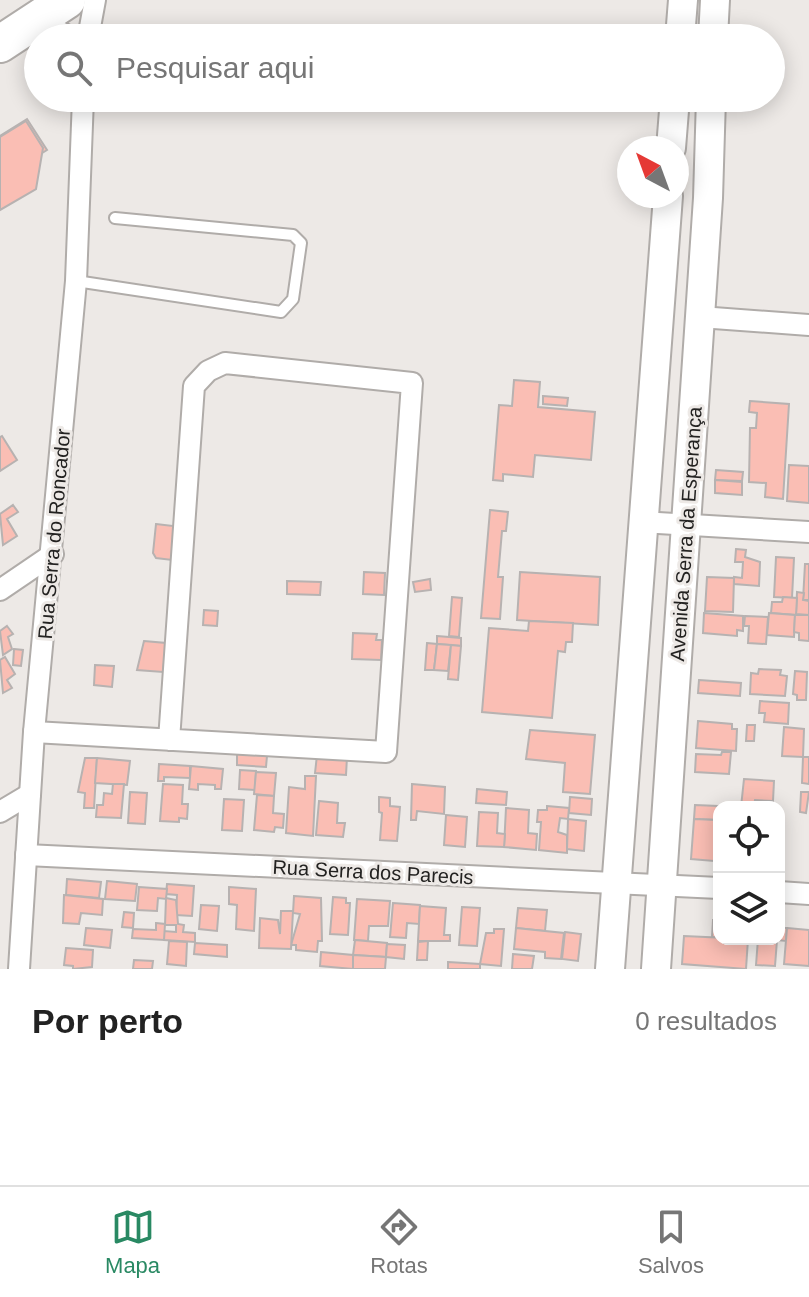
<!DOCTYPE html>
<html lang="pt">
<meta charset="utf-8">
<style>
body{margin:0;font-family:Arial,sans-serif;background:#f2f2f2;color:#222}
.controls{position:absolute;right:24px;bottom:24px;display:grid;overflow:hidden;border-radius:16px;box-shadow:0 4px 20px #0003}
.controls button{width:72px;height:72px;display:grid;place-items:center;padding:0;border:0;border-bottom:2px solid #e0e0e0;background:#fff;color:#222;font:40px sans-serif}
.compass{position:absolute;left:617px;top:136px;width:72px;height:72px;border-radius:50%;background:#fff;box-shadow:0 4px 20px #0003;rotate:319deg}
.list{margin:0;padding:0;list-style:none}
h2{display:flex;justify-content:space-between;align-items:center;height:104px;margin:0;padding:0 32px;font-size:34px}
h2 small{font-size:26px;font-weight:400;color:#767676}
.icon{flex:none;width:44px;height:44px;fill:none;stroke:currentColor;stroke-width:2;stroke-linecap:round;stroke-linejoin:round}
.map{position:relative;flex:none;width:809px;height:969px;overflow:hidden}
.search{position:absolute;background:#fff;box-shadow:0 4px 20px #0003;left:24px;right:24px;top:24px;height:88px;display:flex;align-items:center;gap:20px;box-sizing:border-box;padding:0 28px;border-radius:44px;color:#767676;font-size:30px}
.sheet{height:216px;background:#fff}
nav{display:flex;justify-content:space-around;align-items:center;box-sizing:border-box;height:112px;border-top:2px solid #e0e0e0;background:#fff;font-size:22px;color:#767676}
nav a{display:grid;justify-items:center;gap:4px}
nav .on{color:#298963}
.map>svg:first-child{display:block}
.building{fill:#fabeb4;stroke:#b7b2b1;stroke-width:2}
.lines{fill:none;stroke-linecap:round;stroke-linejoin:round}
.lane-casing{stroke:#b0aca9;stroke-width:14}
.street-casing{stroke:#b0aca9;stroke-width:24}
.secondary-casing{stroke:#b0aca9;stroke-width:32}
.highway-casing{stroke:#b0aca9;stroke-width:40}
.lane{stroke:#fff;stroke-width:10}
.street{stroke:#fff;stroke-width:20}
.secondary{stroke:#fff;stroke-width:28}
.highway{stroke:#fff;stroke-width:36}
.labels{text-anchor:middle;stroke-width:6;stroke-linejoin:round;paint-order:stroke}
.street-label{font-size:20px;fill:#232221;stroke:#ede9e6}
</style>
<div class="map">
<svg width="809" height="969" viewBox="0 0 809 969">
<rect width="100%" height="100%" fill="#ede9e6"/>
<g class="building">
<path d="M27,119l20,31 -47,29v-43z"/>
<path d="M26,121l17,27 -7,41 -36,21v-73z"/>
<path d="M514,380l26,2 -2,25 57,5 -4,48 -56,-5 -2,22 -30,-3v7l-10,-1 6,-75 13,1z"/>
<path d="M543,396l25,2 -1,8 -24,-2z"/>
<path d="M750,401l39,3 -6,95 -18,-2 1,-14 -17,-1 1,-54h6l1,-15 -8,-1z"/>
<path d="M2,436l15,24 -17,11v-34z"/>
<path d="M789,465l20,1v37l-22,-2z"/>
<path d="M716,470l27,2 -1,9 -27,-1z"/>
<path d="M715,480l27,2v13l-27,-2z"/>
<path d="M13,505l5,7 -11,7 10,17 -14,9 -3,-31z"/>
<path d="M490,510l18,2 -2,19h-4l-4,46h5l-3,42 -19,-1z"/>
<path d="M156,524l26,3 -10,33 -16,-2 -3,-5z"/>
<path d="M736,549l10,1 -1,7 15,5 -1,24 -25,-2v-7l8,1 1,-16h-8z"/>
<path d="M776,557l18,1 -2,40 -18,-1z"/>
<path d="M805,564h4v36h-6z"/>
<path d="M364,572l21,1 -1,22 -21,-1z"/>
<path d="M520,572l80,5 -2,48 -81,-5z"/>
<path d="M707,577l27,1 -1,34 -28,-1z"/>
<path d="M430,579l1,11 -16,2 -2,-10z"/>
<path d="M287,581l34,1 -1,13 -33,-1z"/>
<path d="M797,592l7,1 -1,7 6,1v14l-13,-1z"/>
<path d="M452,597l10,1 -3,39 -10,-1z"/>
<path d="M783,597l14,1 -1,17 -25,-2 1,-11h10z"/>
<path d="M204,610l14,1 -1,15 -14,-1z"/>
<path d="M704,613l39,3v15l-6,-1v6l-34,-3z"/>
<path d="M769,613l26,2 -1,22 -27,-2z"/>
<path d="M795,615h14v26l-10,-1v-7l-5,-1z"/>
<path d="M745,616l23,1 -2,27 -18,-1 1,-17h-5z"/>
<path d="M529,621l44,2 -1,19h-6l-1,10 -7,-1 -6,67 -70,-6 7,-84 39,3z"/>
<path d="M7,626l6,8 -5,3 4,12 -9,6 -3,-24z"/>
<path d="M353,633l24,1 -1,6h6l-1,20 -29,-1z"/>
<path d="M437,636l24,2v8l-24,-2z"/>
<path d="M144,641l22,2 -3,29 -26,-2z"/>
<path d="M427,643l10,1 -3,26h-9z"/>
<path d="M437,644l14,1 -3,26 -14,-1z"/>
<path d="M451,645l10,1 -3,34 -10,-1z"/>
<path d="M14,649l9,1 -2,16 -8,-1z"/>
<path d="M5,657l10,17 -8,6 5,8 -9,5 -3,-33z"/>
<path d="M95,665l19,1 -2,21 -18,-2z"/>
<path d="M759,669l22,1 -1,5 7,1 -2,20 -35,-2 1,-21 7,1z"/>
<path d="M795,671l12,1 -1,28h-9v-5l-4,-1z"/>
<path d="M699,680l42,3 -1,13 -42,-3z"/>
<path d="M760,701l29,2 -1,21 -24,-2 1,-9h-6z"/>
<path d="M698,721l34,3v5h5l-1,22 -40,-3z"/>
<path d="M747,725h8l-1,16h-8z"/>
<path d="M784,727l20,2 -1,28 -21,-1z"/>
<path d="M530,730l65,5 -5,59 -27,-2 2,-29 -39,-4z"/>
<path d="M722,752h9l-2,22 -34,-2 1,-18 25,1z"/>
<path d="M237,753l30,3 -1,11 -29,-2z"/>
<path d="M317,755l30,2 -1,18 -31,-2z"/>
<path d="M803,757h6v27l-7,-1z"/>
<path d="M85,758h12l-3,50h-10l1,-15 -7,-1z"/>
<path d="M97,758l33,3 -3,24 -32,-2z"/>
<path d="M159,764l31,2v12l-26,-1v4h-6z"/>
<path d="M191,766l32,3 -2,20h-6v-4l-17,-1v6l-9,-1z"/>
<path d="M240,770l16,1 -1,19 -16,-1z"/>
<path d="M256,772l20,1 -2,23 -20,-2z"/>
<path d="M305,776h11l-3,60 -27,-3 3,-46 16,2z"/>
<path d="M744,779l30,2 -1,20 -18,-1 -1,7h-13z"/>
<path d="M113,784h11l-3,34 -25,-1 1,-12h6l1,-12 8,1z"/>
<path d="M163,784l20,1 -1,19h6l-1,15 -8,-1v4l-19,-1z"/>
<path d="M412,784l33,3 -1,27 -27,-3 -1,9h-5z"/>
<path d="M477,789l30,3 -1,13 -30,-2z"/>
<path d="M130,792l17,1 -2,31 -17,-1z"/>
<path d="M801,792h8l-3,21 -6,-1z"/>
<path d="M257,795l17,1 -1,17 11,1 -1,14 -8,-1 -1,5 -20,-2z"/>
<path d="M379,797l11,1v8l10,1 -3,34 -17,-1 2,-27 -3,-1z"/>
<path d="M570,797l22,2 -1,16 -22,-2z"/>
<path d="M224,799l20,1 -2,31 -20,-1z"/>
<path d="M319,801l19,2 -1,20h8l-2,14 -27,-2z"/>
<path d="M695,805l23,1 -1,14 -23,-1z"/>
<path d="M547,806l22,2 -1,11 -8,-1 -2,14 9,3v18l-28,-3 2,-28h-4l1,-12h9z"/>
<path d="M506,808l23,2 -1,23 9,1 -1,16 -32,-3z"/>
<path d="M479,812l19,1 -1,20 8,1 -1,13 -27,-1z"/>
<path d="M446,815l21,2 -2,30 -21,-2z"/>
<path d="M568,819l18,2 -2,30 -17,-2z"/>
<path d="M694,819l23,1 -3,41 -23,-2z"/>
<path d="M67,879l34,3 -2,16 -33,-3z"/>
<path d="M107,881l30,3 -2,17 -30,-2z"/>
<path d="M167,884l27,2 -2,30 -16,-1 1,-20 -11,-1z"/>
<path d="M139,887l28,2 -1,10 -8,-1 -1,13 -20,-1z"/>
<path d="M229,887l27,2 -2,42 -18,-2 1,-24 -8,-1z"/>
<path d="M64,895l39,4 -1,16 -21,-2 -2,11 -16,-1z"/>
<path d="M294,896l27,2 1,43h-4l-1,11 -21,-2v-5h-5l9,-31 -7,-1z"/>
<path d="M333,897l13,1v5h4l-2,32 -18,-1z"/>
<path d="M166,898l10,2 2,24 6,1 -1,7 12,1v9l-31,-2v-9l12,1v-7h-11z"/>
<path d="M357,899l33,2 -2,25h-19l-1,15 -14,-1z"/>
<path d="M393,903l27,2 -1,19 -12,-1 -1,15 -16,-1z"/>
<path d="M201,905l18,1 -2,25 -18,-2z"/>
<path d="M420,906l26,2 -2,27h6v6h-32z"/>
<path d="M462,907l18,1 -3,38 -18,-1z"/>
<path d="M518,908l29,2 -2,21 -29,-3z"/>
<path d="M281,911h12l-2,38 -32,-1 1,-30 18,2 2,14z"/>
<path d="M124,912l10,1 -1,15 -11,-1z"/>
<path d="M713,920h6v18l-7,-1z"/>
<path d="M156,923l9,1 -1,16 -32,-2 1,-9 23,1z"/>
<path d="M86,928l26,2 -2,18 -26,-3z"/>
<path d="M516,928l48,5 -3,26 -16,-1v-6l-31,-3z"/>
<path d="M779,928h8l-1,13 -9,-1 -2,26 -19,-1 2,-26h21z"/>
<path d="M787,928l22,2v36l-25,-2z"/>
<path d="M494,929h10l-3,37 -21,-2 6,-31h8z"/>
<path d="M565,932l16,2 -3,27 -16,-2z"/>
<path d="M684,936l64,3 -2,30 -64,-5z"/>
<path d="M355,940l32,3 -1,14 -33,-2z"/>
<path d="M169,941l18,1 -1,24 -19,-2z"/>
<path d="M428,941l-1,19h-10l1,-18z"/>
<path d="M195,943l32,2v12l-33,-3z"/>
<path d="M387,944l18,1 -1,14 -18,-2z"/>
<path d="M66,948l27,2 -1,17 -19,2v-3l-9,-1z"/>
<path d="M321,952l32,3v14l-33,-3z"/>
<path d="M513,954l21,2 -2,13h-20z"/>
<path d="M353,955l33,2 -1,12h-32z"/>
<path d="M134,960l19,1 -1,8h-19z"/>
<path d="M448,962l32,2v5h-32z"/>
</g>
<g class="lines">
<defs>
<path id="lane" d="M76,281l205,31 12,-13 8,-56 -8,-8 -178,-17"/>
<g id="street">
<path d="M29,29l19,-3 24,12"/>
<path d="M88,38l7,-38"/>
<path d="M700,317l109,8"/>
<path d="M641,522l168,10"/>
<path d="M0,590l53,-36"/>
<path d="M34,732l352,20 26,-369 -187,-20 -17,8 -14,15 -25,354"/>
<path d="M0,812l30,-18"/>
<path d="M26,855l693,33"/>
<path d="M779,892l30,2"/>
<path d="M19,969l15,-237 42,-451 7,-183"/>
</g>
<g id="secondary">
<path d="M680,38l3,-38"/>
<path d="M713,38l2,-38"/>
<path d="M671,148l4,-50"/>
<path d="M610,969l58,-773"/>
<path d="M656,969l52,-771 3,-100"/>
</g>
<path id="highway" d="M0,44l67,-44"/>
</defs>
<use href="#lane" class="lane-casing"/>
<use href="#street" class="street-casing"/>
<use href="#secondary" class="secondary-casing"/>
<use href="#highway" class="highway-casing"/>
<use href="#lane" class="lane"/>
<use href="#street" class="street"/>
<use href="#secondary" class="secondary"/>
<use href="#highway" class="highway"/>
</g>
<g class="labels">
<g class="street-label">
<text transform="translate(54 534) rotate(-85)" y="7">Rua Serra do Roncador</text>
<text transform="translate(686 534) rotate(-86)" y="7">Avenida Serra da Esperança</text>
<text transform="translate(373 872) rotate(3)" y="7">Rua Serra dos Parecis</text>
</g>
</g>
</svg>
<div class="controls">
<button><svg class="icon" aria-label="locate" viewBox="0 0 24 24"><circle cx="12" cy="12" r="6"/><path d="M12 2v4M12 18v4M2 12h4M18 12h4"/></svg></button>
<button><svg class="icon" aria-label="layers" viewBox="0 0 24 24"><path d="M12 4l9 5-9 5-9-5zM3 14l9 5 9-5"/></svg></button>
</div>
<svg class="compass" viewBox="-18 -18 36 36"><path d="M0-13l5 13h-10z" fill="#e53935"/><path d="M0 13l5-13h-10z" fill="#767676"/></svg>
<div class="search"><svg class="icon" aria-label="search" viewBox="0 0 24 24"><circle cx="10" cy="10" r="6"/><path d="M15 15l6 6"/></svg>Pesquisar aqui</div>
</div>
<section class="sheet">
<h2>Por perto<small>0 resultados</small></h2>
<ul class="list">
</ul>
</section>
<nav>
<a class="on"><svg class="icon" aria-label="map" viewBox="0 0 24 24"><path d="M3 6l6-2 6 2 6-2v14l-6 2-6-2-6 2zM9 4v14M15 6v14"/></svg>Mapa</a>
<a><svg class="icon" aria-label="directions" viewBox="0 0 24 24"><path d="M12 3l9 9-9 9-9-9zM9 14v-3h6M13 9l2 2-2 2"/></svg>Rotas</a>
<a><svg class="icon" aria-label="saved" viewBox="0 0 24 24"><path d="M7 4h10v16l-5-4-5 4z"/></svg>Salvos</a>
</nav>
